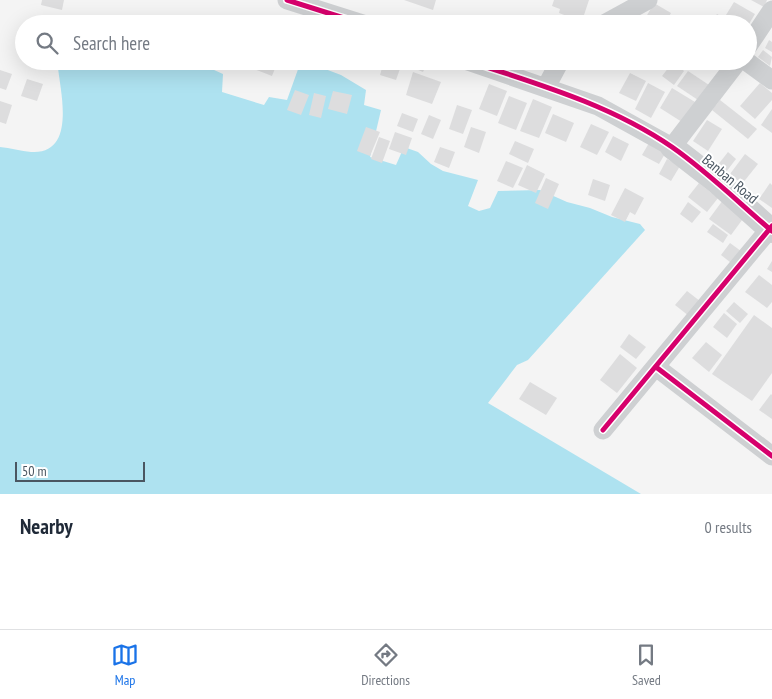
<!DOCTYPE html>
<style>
body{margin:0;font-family:"PT Sans Narrow",sans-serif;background:#f6f6f7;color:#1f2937}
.scale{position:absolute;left:15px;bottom:12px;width:130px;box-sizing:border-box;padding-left:5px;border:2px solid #4a5661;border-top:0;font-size:14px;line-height:18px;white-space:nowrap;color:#4a5661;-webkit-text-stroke:4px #fff;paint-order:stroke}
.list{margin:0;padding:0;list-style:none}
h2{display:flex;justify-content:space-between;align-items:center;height:65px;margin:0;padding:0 20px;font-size:21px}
h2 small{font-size:16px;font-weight:400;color:#747a83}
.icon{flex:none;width:28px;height:28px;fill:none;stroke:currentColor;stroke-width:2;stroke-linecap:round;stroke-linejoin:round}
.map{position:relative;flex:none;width:772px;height:494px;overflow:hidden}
.search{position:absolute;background:#fff;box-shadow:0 5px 20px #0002;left:15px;right:15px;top:15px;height:55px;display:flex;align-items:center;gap:12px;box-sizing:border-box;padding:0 18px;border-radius:28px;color:#747a83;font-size:19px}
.sheet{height:135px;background:#fff}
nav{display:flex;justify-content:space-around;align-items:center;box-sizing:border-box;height:70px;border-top:1px solid #e0e1e3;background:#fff;font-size:14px;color:#747a83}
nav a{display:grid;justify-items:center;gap:2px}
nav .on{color:#1a73e8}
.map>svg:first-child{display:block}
.water{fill:#aee2f0}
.building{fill:#ddddde}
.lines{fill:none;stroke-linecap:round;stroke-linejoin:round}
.minor{stroke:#ced0d2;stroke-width:19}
.tertiary{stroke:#ced0d2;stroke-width:24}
.cycleway-casing{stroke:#fff;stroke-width:8}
.cycleway{stroke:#d6006c;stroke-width:5}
.labels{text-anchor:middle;stroke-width:4;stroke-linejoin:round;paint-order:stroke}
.street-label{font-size:15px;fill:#4a5661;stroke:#fff}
</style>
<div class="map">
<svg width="772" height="494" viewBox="0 0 772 494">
<rect width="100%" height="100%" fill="#f4f4f4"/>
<path class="water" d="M65,61h129l29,13 -1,18 42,13 5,-8 18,3 14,-39h3l37,14 25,15 -2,15 17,5 -11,47 26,8 8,-18 14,5 13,12 12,7 35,9 -10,26 11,5 11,-3 8,-17 42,-1 27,12 23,6 22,9 28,7 5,6 -117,130 -11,5 -29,38 153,91h-641v-347c10,1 21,4 31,5 45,3 30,-58 27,-84z"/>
<g class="building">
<path d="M42,0h22l-2,10 -21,-5z"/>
<path d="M404,0h32l-3,10z"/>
<path d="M554,0h35l-8,24h-17l3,-8 -8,-3 1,-4 -8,-3z"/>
<path d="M751,0h16l-3,7z"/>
<path d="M734,2l21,12 -6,10h-9l-14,-9z"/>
<path d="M654,3l17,10 -6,11h-23z"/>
<path d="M717,14l16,10h-22z"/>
<path d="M480,18l13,6h-15z"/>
<path d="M769,40l3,2v10l-7,-4z"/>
<path d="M763,50l9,7 -2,9 -12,-9z"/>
<path d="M248,61h30l-6,15 -26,-10z"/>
<path d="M384,61l18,2 -6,17 -16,-5z"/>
<path d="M414,61h14l-5,11 -12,-5z"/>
<path d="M673,62l11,9 -10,14 -12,-9z"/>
<path d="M0,70l12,4 -6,16 -6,-2z"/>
<path d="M688,71l21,14 -11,15 -21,-14z"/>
<path d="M413,72l28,10 -9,22 -26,-9z"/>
<path d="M630,73l16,8 -10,20 -17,-8z"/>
<path d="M27,79l16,5 -6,17 -16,-5z"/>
<path d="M648,83l17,9 -14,26 -16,-9z"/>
<path d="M760,83l12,10v7l-17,19 -15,-13z"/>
<path d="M489,84l18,7 -10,25 -18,-7z"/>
<path d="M672,88l23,14 -13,20 -22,-14z"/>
<path d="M295,90l14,5 -8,20 -14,-5z"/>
<path d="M333,91l19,4 -5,19 -19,-5z"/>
<path d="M314,93l12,3 -5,22 -12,-3z"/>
<path d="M509,96l18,7 -11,27 -18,-7z"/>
<path d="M533,99l19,8 -13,31 -19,-7z"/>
<path d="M720,100l37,29 -9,10 -36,-29z"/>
<path d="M0,101l12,4 -6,19 -6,-2z"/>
<path d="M457,105l15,5 -9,24 -14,-5z"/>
<path d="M772,109v24l-11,-8z"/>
<path d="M402,113l16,6 -5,13 -16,-6z"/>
<path d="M553,114l21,9 -8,19 -21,-9z"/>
<path d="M429,115l12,5 -8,19 -12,-5z"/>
<path d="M707,120l15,9 -14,22 -15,-10z"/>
<path d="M591,124l18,8 -12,23 -17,-8z"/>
<path d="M366,127l14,5 -10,24 -13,-5z"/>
<path d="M471,127l15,5 -7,21 -15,-6z"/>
<path d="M395,132l17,6 -6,17 -17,-6z"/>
<path d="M613,136l16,8 -8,17 -16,-9z"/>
<path d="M379,137l11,4 -8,22 -11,-4z"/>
<path d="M515,141l19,8 -6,14 -19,-9z"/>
<path d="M649,143l17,9 -7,12 -17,-9z"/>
<path d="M440,147l15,5 -6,16 -15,-6z"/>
<path d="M728,152l8,7 -10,13 -9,-6z"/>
<path d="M745,154l13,10 -16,20 -12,-10z"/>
<path d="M667,159l13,7 -9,15 -12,-7z"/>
<path d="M506,161l17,7 -10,20 -16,-7z"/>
<path d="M527,165l18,9 -9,19 -18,-8z"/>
<path d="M546,178l13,6 -11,25 -13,-6z"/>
<path d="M593,179l17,6 -5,16 -17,-6z"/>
<path d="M699,183l19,15 -11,14 -19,-15z"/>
<path d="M770,183l2,2v23l-13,-9z"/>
<path d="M625,188l19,10 -9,17 -5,-3 -5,10 -14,-7z"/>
<path d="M723,200l22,16 -14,19 -22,-16z"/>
<path d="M688,202l13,10 -9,11 -12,-9z"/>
<path d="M713,224l15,11 -5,8 -16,-11z"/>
<path d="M730,243l15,11 -10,12 -14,-11z"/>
<path d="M772,261v11l-5,-3z"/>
<path d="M759,275l13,10v17l-5,6 -22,-16z"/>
<path d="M687,291l18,14 -11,15 -19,-15z"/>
<path d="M734,302l14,12 -8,9 -14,-12z"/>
<path d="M724,313l13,11 -10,14 -14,-11z"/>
<path d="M754,315l18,13v45l-20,28 -40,-27z"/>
<path d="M629,334l17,13 -10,12 -16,-12z"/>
<path d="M706,342l16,13 -13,17 -17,-14z"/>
<path d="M620,354l17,14 -20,25 -17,-13z"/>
<path d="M530,382l27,16 -11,17 -27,-16z"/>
<path d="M771,394l1,1v24l-13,-9z"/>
</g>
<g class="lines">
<g class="minor">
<path d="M287,0l76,24"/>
<path d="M604,24l44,-24"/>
<path d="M748,46l24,-36"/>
<path d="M468,61l130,45 74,41 66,-86"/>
<path d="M746,61l26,19"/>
<path d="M546,87l14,-26"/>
<path d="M656,367l116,89"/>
<path d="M603,430l169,-204"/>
</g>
<path class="tertiary" d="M672,147l45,35 55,49"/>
<defs>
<g id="cycleway">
<path d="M287,0l76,24"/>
<path d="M468,61c70,23 143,44 204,86 36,25 67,56 100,84"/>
<path d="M656,367l116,89"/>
<path d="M603,430l169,-204"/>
</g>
</defs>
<use href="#cycleway" class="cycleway-casing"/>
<use href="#cycleway" class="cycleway"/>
</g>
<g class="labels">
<g class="street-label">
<text transform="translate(730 179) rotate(40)" y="5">Banban Road</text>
</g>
</g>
</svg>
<div class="scale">50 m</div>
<div class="search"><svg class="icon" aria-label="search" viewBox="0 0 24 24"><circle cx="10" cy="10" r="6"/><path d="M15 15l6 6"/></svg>Search here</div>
</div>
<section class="sheet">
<h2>Nearby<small>0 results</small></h2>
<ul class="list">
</ul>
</section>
<nav>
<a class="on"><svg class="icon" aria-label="map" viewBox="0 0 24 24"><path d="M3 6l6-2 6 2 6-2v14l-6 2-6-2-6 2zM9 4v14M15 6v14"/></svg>Map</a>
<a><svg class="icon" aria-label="directions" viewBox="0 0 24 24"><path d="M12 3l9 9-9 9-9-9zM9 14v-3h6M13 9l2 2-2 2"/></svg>Directions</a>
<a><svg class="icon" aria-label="saved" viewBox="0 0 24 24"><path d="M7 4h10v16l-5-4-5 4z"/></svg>Saved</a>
</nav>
